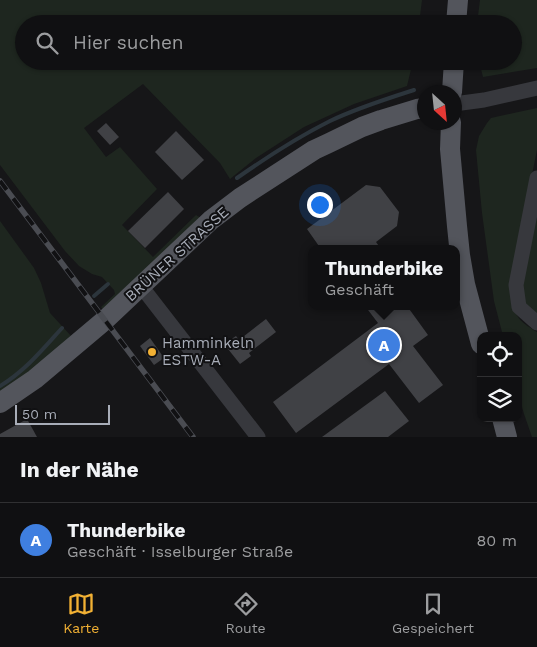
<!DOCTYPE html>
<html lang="de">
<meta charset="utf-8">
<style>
body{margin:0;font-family:"Work Sans",sans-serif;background:#19191b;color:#f1f3f6}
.controls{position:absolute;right:15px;bottom:15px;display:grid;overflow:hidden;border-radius:10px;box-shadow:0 1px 4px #0004}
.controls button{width:45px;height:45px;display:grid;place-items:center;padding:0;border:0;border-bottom:1px solid #303032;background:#101012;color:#f1f3f6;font:25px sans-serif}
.compass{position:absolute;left:417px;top:85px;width:45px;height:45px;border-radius:50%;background:#101012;box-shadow:0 1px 4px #0004;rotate:153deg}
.scale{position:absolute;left:15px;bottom:12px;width:95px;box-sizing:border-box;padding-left:5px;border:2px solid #a8adb8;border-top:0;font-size:14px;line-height:18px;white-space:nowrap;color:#a8adb8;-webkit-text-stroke:4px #111113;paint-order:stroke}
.you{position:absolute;left:319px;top:204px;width:18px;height:18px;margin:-12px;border:4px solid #fff;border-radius:50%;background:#1a73e8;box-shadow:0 0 0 8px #1a73e833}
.badge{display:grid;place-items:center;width:32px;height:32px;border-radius:50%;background:#f2b134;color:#fff;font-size:16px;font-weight:700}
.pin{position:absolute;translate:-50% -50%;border:2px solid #fff;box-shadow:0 1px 5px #0006}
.popup{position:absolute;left:308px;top:245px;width:152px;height:65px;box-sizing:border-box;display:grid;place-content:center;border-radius:10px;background:#101012;filter:drop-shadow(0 1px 4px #0005);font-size:16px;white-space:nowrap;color:#9c9d9f}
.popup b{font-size:19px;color:#f1f3f6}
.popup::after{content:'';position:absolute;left:50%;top:100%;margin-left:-10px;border:10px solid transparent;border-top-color:#101012}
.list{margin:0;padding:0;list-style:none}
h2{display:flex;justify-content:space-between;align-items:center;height:65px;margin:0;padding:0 20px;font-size:21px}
h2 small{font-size:16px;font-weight:400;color:#9c9d9f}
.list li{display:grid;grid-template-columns:32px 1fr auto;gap:15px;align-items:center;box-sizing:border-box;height:75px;padding:0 20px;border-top:1px solid #303032}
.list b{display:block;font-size:19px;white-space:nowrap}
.list p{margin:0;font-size:16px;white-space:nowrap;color:#9c9d9f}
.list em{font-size:16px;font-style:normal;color:#9c9d9f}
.icon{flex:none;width:28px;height:28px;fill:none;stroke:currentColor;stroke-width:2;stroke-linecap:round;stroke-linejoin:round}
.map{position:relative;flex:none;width:537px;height:437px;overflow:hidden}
.search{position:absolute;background:#101012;box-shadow:0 1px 4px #0004;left:15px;right:15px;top:15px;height:55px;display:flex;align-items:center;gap:12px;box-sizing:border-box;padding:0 18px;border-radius:28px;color:#9c9d9f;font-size:19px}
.sheet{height:140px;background:#101012}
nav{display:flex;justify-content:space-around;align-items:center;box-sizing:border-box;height:70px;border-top:1px solid #303032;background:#101012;font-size:14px;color:#9c9d9f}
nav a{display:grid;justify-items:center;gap:2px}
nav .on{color:#f2b134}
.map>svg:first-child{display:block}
.green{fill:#1e261f}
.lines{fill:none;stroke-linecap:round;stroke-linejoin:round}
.stream{stroke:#2c353c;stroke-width:4}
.building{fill:#404145}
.minor{stroke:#37383d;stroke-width:15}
.major{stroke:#53555c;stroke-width:20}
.rail-casing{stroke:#4a4c52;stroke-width:5.5}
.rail{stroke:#111113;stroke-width:4;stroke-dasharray:11;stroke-linecap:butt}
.poi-dot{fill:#f2b134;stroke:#111113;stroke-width:2}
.labels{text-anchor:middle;stroke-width:4;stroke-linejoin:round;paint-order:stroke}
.street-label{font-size:15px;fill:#a8adb8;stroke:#111113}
.poi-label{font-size:15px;fill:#a8adb8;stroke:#111113;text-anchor:start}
</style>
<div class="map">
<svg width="537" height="437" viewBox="0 0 537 437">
<rect width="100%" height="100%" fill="#161618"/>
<g class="green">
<path d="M0,0h422l-3,24h-395v37h389l-6,25 -53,18 -50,23 -48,31 -26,21 -10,-16 -77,-79 -59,44 22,29 14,-10 37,42 -35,36 31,32 43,-42 5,3 -97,93 -3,-4 14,-13 -1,-4 -12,-13 -10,-3 -13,-8 -14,-15 -65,-86z"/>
<path d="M480,0h57v68l-54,9 -4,-16h34v-37h-36z"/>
<path d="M537,108v42l-10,49 -16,104c7,17 10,19 26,29v105h-5l-8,-23 -6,-22v-56h-15l-9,-35 -12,-88 -6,-63 3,-14 8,-13 4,-5z"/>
<path d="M537,203v111l-9,-6 -5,-8 -3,-15z"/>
<path d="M0,221l34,47 7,15 9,30 21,23 -8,10 -63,49z"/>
</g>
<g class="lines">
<g class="stream">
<path d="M237,178c30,-21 61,-41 93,-57 27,-13 56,-22 84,-31"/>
<path d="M94,296l14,-12"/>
<path d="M0,386c25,-15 43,-37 62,-58"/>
</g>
</g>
<g class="building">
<path d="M106,123l13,14 -9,8 -13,-14z"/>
<path d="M176,131l28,29 -22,20 -27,-28z"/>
<path d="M366,185l14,2 19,25 -2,14 -21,16 5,7h-60l-14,-20z"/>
<path d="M168,192l16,17 -39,39 -17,-17z"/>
<path d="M365,306h42l21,29 -15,11 30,39 -24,18 -30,-39 -93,69 -23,-31 105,-79z"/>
<path d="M266,319l10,13 -27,21 2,3 -11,8 -16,-20 12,-8 3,4z"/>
<path d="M150,338l14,20 -10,7 -14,-19z"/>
<path d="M385,391l24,30 -21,16h-66z"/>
<path d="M27,419l10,18h-37v-3z"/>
</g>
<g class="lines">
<g class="minor">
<path d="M454,104l30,-4 53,-12"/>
<path d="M537,178l-21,107 3,22 18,16"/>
<path d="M141,286l117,151"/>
</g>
<g class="major">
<path d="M456,24l2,-24"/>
<path d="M452,92l2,-31"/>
<path d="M451,122l-1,27 7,77 3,29 5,29 16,60"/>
<path d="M0,403l35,-24 70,-59 106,-100 29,-22 74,-48 15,-7 33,-16 19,-7 36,-11 7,-1"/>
<path d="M502,418l5,19"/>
</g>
<defs>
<path id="rail" d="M0,181l193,256"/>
</defs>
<use href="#rail" class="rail-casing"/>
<use href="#rail" class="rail"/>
</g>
<circle class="poi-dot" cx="152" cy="352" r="5"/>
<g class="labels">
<g class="street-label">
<text transform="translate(177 254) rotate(-42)" y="5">BRÜNER STRASSE</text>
</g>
<g class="poi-label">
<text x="162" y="348">Hamminkeln<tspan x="162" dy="17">ESTW-A</tspan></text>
</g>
</g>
</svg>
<div class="controls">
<button><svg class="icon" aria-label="locate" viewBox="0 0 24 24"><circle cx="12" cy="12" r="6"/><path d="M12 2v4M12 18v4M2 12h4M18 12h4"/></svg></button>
<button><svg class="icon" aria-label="layers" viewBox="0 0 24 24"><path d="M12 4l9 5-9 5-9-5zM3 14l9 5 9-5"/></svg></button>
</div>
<svg class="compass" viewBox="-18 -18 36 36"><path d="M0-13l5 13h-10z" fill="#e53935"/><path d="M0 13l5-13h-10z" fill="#9c9d9f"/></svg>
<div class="scale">50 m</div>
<div class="you"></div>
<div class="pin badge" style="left:384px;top:345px;background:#3f7fe0">A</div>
<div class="popup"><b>Thunderbike</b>Geschäft</div>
<div class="search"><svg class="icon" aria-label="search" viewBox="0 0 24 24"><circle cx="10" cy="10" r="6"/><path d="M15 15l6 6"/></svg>Hier suchen</div>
</div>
<section class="sheet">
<h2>In der Nähe<small></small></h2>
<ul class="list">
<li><span class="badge" style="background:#3f7fe0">A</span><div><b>Thunderbike</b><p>Geschäft · Isselburger Straße</p></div><em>80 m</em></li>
</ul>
</section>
<nav>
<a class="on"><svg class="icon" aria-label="map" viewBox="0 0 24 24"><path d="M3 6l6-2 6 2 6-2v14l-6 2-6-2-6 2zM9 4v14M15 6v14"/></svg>Karte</a>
<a><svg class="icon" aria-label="directions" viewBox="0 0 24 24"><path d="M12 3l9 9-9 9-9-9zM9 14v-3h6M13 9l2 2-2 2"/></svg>Route</a>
<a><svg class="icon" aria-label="saved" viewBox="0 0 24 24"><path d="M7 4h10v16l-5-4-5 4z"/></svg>Gespeichert</a>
</nav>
